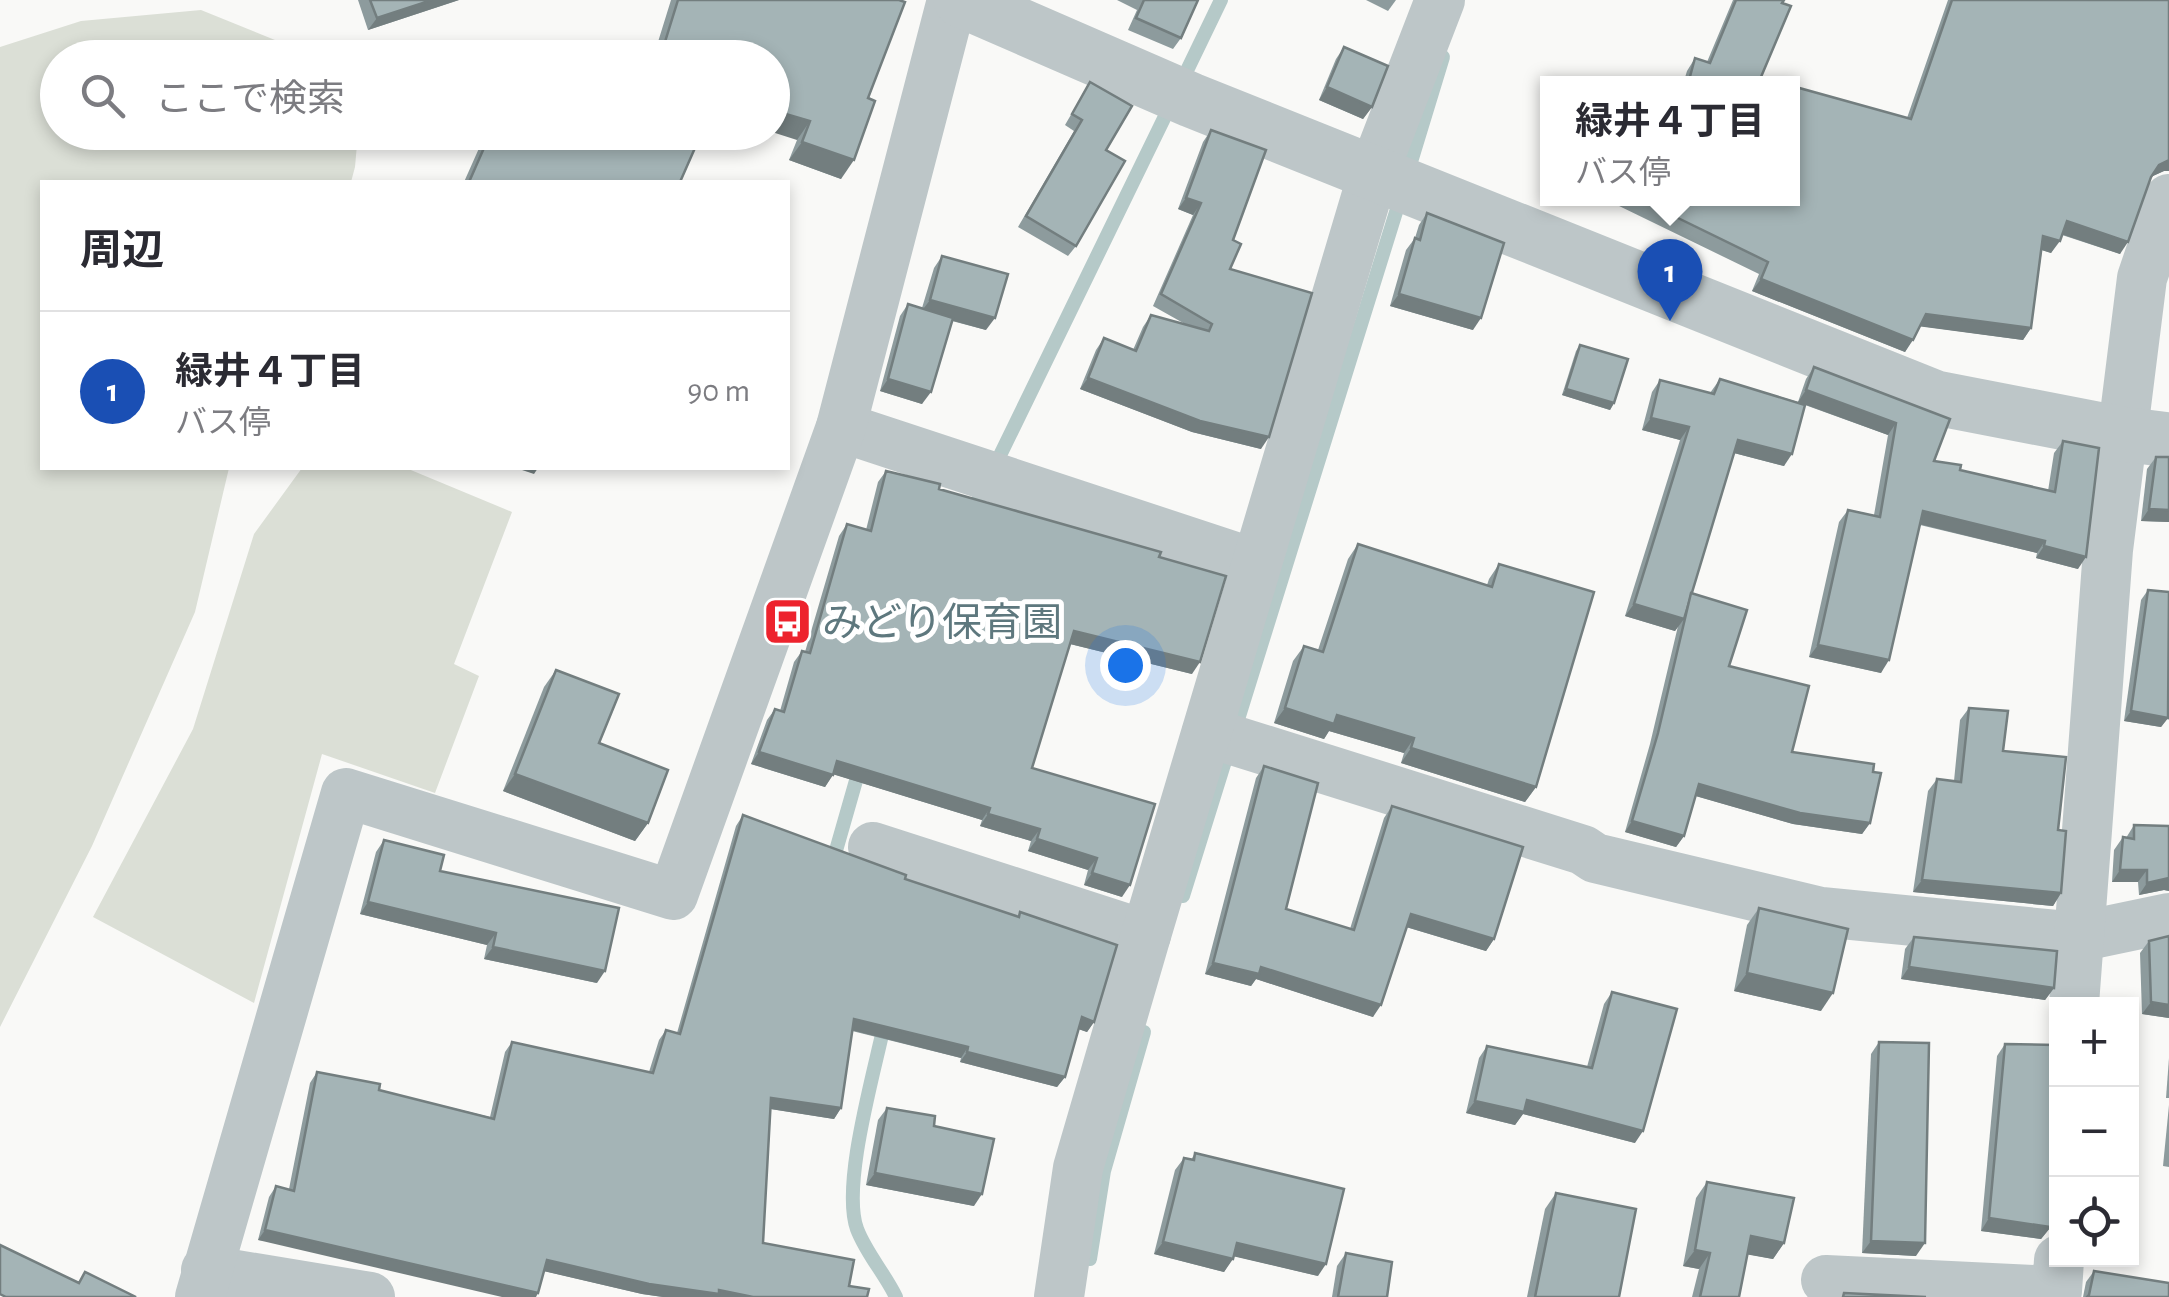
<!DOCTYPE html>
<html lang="ja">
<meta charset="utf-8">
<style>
body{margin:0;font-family:"Alegreya Sans","Noto Sans JP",sans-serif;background:#f2f2f3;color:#2b2b33}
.controls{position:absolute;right:30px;bottom:30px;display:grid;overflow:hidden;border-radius:0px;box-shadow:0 5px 15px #0003}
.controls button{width:90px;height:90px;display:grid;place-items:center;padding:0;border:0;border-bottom:2px solid #e1e1e2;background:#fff;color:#2b2b33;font:50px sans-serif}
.you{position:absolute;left:1125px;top:665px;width:35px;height:35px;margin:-25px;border:8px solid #fff;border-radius:50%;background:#1a73e8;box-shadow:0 0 0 15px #1a73e833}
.badge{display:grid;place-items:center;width:65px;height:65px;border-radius:50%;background:#ed232d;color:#fff;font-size:32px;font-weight:700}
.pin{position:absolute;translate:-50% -82px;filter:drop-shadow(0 2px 5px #0008)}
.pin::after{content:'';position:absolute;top:52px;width:35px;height:30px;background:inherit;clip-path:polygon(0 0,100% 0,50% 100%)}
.popup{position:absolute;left:1540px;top:76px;width:260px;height:130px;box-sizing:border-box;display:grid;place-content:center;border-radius:0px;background:#fff;filter:drop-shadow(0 2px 8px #0005);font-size:32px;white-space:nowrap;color:#7c7c81}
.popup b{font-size:38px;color:#2b2b33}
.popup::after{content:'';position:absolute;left:50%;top:100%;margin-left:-20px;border:20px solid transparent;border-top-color:#fff}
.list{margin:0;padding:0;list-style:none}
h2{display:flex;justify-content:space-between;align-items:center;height:130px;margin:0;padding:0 40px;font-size:42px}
h2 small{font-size:32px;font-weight:400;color:#7c7c81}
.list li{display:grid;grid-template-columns:65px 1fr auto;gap:30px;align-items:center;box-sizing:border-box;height:160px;padding:0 40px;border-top:2px solid #e1e1e2}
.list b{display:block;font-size:38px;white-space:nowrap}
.list p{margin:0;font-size:32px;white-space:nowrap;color:#7c7c81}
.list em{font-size:32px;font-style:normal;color:#7c7c81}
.icon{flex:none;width:55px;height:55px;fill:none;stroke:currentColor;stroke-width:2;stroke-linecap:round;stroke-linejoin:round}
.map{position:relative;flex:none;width:2169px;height:1297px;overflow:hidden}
.search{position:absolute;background:#fff;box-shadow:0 5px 15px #0003;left:40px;top:40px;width:750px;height:110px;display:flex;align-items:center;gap:25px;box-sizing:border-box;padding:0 35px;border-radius:55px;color:#7c7c81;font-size:38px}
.panel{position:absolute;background:#fff;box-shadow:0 5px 15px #0003;left:40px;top:180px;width:750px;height:290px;border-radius:0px}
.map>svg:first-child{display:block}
.green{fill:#dbdfd6}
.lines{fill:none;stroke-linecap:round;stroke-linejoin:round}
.stream{stroke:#b5c9c8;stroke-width:14}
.minor{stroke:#bdc6c8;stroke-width:50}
.tertiary{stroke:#bdc6c8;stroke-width:55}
.wall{fill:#8d9b9d}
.shaded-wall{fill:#737e7f}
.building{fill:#a4b4b6;stroke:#737e7f;stroke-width:2.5}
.labels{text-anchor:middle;stroke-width:10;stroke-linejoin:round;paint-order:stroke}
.poi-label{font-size:40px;fill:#5e787e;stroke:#fff;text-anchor:start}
</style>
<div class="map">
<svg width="2169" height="1297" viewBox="0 0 2169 1297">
<rect width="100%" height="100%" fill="#f9f9f7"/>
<g class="green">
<path d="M201,10l101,41 7,6 -251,1v74l300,1 -3,34 -4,15h-309v286h187l-34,144 -103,234 -92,181v-980l81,-26z"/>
<path d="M302,468h104l106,44 -58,152 25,12 -44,117 -113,-39 -68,249 -161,-86 100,-188 61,-195z"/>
</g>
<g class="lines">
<g class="stream">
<path d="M1180,85l41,-85"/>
<path d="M1407,175l36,-118"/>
<path d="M970,517l201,-413"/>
<path d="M831,868l30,-105"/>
<path d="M1183,896l218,-700"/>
<path d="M885,1021c-10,49 -44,164 -28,208 9,24 28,45 39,68"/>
<path d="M1090,1259l14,-88 40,-139"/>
</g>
<g class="minor">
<path d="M841,427l415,137"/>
<path d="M1207,732l376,118 12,8 226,54 257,25 91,-19"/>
<path d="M873,847l273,88"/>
<path d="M2074,1004l34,-454 34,-272 27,-79"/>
<path d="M206,1270l164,27"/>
<path d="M1826,1280l231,11 2,-31"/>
<path d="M200,1297l146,-504 327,102 168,-468 111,-427"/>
<path d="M1059,1297l19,-129 68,-233 228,-764 66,-171"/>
</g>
<path class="tertiary" d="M961,0l230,100 745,298 186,36 47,6"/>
</g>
<g class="wall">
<path d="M358,0h101l-91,30z"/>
<path d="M671,0h228l-58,179 -52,-19 8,-20 -25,-82h-119z"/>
<path d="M1117,0h81l-17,38 -8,11 -45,-19 9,-20z"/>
<path d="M1366,0h30l-8,11z"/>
<path d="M1733,0h51l-23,77 23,7h-101l4,-13 8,-13 12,4z"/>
<path d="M1948,0h221v171h-5l-14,6 -30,77 -58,-19 -11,18 -9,-3 -11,78 -8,12 -103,-14 -15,26 -153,-61 7,-17 -144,-70 3,-6h174l115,-80z"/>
<path d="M1344,47l28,60 -9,12 -44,-19 17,-41z"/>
<path d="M1090,82l16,68 -30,96 -8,10 -50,-29 56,-96 -9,-6z"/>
<path d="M1211,130l22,110 -3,29 31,180 -69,-17 -112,-43 16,-39 8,-12 29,12 10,-23 8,-12 34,9 -32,-18 40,-91 -15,-6 25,-67z"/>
<path d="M474,132h228l-22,50h-216l20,-45z"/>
<path d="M1427,213l46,117 -83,-24 16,-56 9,-12 4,-13z"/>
<path d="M942,256l44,74 -34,-9 -30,83 -42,-13 20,-75 8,-12 14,4 12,-40z"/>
<path d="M1580,345l34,58 -4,7 -48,-15 14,-44z"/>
<path d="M1814,367l136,52 -16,42 26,9 88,21 6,-38 9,-12 15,128 -42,-11 1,-5 -117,-28 -39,148 -72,-16 30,-135 9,-12 26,5 14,-80 -83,-30 -21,61 -50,-13 -43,140 38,73 63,86 78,71 -8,11 -69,-10 -97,-28 -12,40 -8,11 -51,-15 25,-88 28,-118 -3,5 -50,-15 55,-176 -38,-10 10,-38 8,-12 50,13 10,-14 78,23 8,-23z"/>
<path d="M2156,457h13v65l-28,-1 6,-52z"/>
<path d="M886,471l53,18 220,68 33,117 -122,-30 -38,124 90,129 -38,-12 4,-15 -60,-19 3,-10 -51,-15 2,-6 -149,-46 -8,13 -74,-23 16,-44 8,-11 5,2 14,-49 8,-11 3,1 34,-116 8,-12 19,6 12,-48z"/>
<path d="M1358,544l129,41 2,-6 10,-15 37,223 -11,15 -124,-39 3,-10 -75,-22 -5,8 -50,-16 19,-62 11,-15 14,4 30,-91z"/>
<path d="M2148,590l20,128 -7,9 -37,-6 17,-121z"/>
<path d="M556,670l92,153 -13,18 -132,-50 41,-104z"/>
<path d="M1969,708l89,122 3,63 -8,13 -140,-14 15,-101 9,-12 17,2 6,-61z"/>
<path d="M1264,766l22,143 64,20 34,-111 8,-12 102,133 -8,12 -80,-24 -33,90 -117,-38 -5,7 -46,-12 51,-196z"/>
<path d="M743,815l162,64 112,38 3,-5 74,110 -7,10 -8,-3 -14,48 -8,10 -97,-25 1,-4 -109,-27 -11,77 -7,11 -63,-10 -8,134 86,43 18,11h-204l-21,-3 -98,-23 -286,-31 11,-43 7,-11 13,3 21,-106 7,-11 62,18 111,27 15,-65 7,-10 137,30 10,-32 7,-10 11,3 59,-207z"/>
<path d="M2134,825l35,1v65l-5,-1 -25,5 -1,-13h-26l2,-32 9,-13 3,1z"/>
<path d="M384,840l56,31 157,112 -113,-24 3,-14 -127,-31 16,-62z"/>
<path d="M1759,908l62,103 -87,-20 13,-66z"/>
<path d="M1914,937l140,51 -9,12 -144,-21 4,-30z"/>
<path d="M2149,941l20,77 -27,-4 -2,-61z"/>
<path d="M1612,992l23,151 -112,-29 -8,11 -49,-12 13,-55 8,-12 100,21 17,-63z"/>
<path d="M1879,1042l37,214 -54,-3 9,-199z"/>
<path d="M2005,1044l47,114 2,65 -13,16 -60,-8 16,-175z"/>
<path d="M2169,1058v40h-3z"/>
<path d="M2169,1105v62l-6,-1z"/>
<path d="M887,1108l47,18 40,80 -108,-21 12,-65z"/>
<path d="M1195,1153l123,123 -84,-20 -10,16 -70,-18 21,-84 9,-12 7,2z"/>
<path d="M1707,1182l77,61 -11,16 -26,-5 -8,43h-47l7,-28 -16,-3 13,-68z"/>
<path d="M1556,1193l63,104h-92l18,-88z"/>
<path d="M1346,1253l41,44h-55l5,-31z"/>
<path d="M2094,1271l75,26h-86l3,-15z"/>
</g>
<g class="shaded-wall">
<path d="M432,0h27l-91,30 9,-12z"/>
<path d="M1327,87l45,20 -9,12 -44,-19z"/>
<path d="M772,110l38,11 -13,19 -25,-8z"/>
<path d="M802,142l52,18 -13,19 -52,-19z"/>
<path d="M2169,160v11h-5l-13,6 8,-12z"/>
<path d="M1186,198l15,5 -8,12 -15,-6z"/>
<path d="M2067,221l61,21 -8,12 -62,-21z"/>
<path d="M2043,236l17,5 -9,12 -16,-5z"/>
<path d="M1761,279l152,61 -8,12 -153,-61z"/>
<path d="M1399,294l82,24 -8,12 -83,-24z"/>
<path d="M930,300l65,18 -9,12 -65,-18z"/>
<path d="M1926,314l105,14 -8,12 -106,-14z"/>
<path d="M1088,378l181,59 -8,12 -69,-17 -112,-43z"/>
<path d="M888,379l43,13 -9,12 -42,-13z"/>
<path d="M1566,389l48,14 -4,7 -48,-15z"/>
<path d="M1806,390l90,33 -8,12 -90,-33z"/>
<path d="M1651,418l38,9 -9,13 -38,-10z"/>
<path d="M1738,440l54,14 -8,12 -54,-14z"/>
<path d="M516,468h22l-4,6z"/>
<path d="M2149,509l20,1v12l-28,-1z"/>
<path d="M1923,511l122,30 -8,12 -122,-30z"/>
<path d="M2044,546l42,11 -8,12 -42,-11z"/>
<path d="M1634,604l50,15 -9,12 -50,-15z"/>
<path d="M1074,631l126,31 -8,12 -126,-31z"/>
<path d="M1818,645l71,15 -8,13 -72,-16z"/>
<path d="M1285,708l52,7 77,23 -10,15 -75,-22 -5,8 -50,-16z"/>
<path d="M2131,711l37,7 -7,9 -37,-6z"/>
<path d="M1411,748l125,39 -11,15 -124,-39z"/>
<path d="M759,752l74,23 -8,12 -74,-23z"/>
<path d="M837,761l153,47 -8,12 -153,-47z"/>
<path d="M515,774l133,49 -13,18 -132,-50z"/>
<path d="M1699,784l171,39 -8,11 -69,-10 -101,-29z"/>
<path d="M988,814l52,15 -9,12 -51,-15z"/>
<path d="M1632,821l52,15 -8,11 -51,-15z"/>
<path d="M1037,839l60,19 -9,12 -60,-19z"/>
<path d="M2120,870h27l-9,12h-26z"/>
<path d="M1092,873l38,12 -8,12 -38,-12z"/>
<path d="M2169,878v13l-5,-1 -25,5 8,-12z"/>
<path d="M1922,880l139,13 -8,13 -140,-14z"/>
<path d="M368,902l128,31 -9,12 -127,-31z"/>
<path d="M1411,914l83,25 -8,12 -83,-25z"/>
<path d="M493,947l112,24 -8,12 -113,-24z"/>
<path d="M1213,963l48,4 120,38 -8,12 -117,-38 -5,7 -46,-12z"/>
<path d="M1909,967l145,21 -9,12 -144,-21z"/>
<path d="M1747,973l86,20 -12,18 -87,-20z"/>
<path d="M2151,1002l18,3v13l-27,-4z"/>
<path d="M1082,1017l12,5 -7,10 -12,-4z"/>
<path d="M854,1019l114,28 -7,11 -114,-29z"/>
<path d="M967,1052l98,25 -8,10 -97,-25z"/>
<path d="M771,1098l70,10 -7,11 -70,-11z"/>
<path d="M1527,1100l116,31 -8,12 -112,-29 -8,11 -49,-12 9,-12z"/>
<path d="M875,1173l107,21 -8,12 -108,-21z"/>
<path d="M1989,1218l65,5 -13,16 -60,-8z"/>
<path d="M265,1230l273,63 -2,4h-34l-244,-57z"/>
<path d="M1751,1236l33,7 -11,16 -34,-6z"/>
<path d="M1871,1241l54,2 -9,13 -54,-3z"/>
<path d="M1163,1242l70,17 -9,13 -70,-18z"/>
<path d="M1237,1243l89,21 -8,12 -90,-21z"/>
<path d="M1695,1250l15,3 -11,16 -16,-3z"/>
<path d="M547,1260l172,30 34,7h-90l-21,-3 -103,-24z"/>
</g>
<g class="building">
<path d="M370,0h62l-55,18z"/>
<path d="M678,0h221l6,2 -37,96 7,3 -21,59 -52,-18 8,-21 -38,-11v-52h-112z"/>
<path d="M1144,0h54l-17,38 -45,-20z"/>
<path d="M1736,0h48l-2,3 9,3 -30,71 23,7h-96l7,-26 15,5z"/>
<path d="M1952,0h217v160l-10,5 -8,12 -23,65 -61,-21 -7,20 -17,-5 -12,92 -105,-14 -13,26 -152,-61 7,-17 -131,-64h155v-112l119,33z"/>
<path d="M1344,47l44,19 -16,41 -45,-20z"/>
<path d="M481,51l16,7h-19z"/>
<path d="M1090,82l42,24 -26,44 19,11 -49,85 -50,-30 56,-96 -10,-6z"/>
<path d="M1211,130l55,20 -33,90 8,4 -11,25 82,24 -43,144 -69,-16 -112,-43 16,-40 32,13 15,-36 58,16 3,-7 -51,-30 40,-91 -15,-5z"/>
<path d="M491,132h211l-22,50h-211z"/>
<path d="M1427,213l77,30 -23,75 -82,-24 16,-56 5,2z"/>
<path d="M942,256l66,18 -13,44 -65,-18z"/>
<path d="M908,304l45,14 -22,74 -43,-13z"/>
<path d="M1580,345l48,14 -14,44 -48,-14z"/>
<path d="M1814,367l136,52 -16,42 27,4 -1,5 95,22 8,-51 36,7 -13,109 -42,-11 1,-5 -122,-30 -34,149 -71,-15 30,-135 32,7 16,-94 -90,-33z"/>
<path d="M1720,379l85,26 -13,49 -54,-14 -54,179 -50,-15 55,-177 -38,-9 9,-38 54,14z"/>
<path d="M2156,457h13v53l-20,-1z"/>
<path d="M886,471l54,13 -1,5 222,63 -2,5 67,19 -26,86 -126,-31 -42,137 123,36 -25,81 -38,-12 5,-15 -60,-19 3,-10 -52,-15 2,-6 -153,-47 -4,14 -74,-23 16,-43 9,3 18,-61 8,2 37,-129 24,7z"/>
<path d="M1358,544l134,43 7,-23 95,28 -58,195 -125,-39 3,-10 -77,-23 -3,9 -49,-16 19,-62 19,6z"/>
<path d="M2148,590l21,2 -1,126 -37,-7z"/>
<path d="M1691,593l56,17 -18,56 80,20 -17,66 82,12 -1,8 8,1 -11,50 -70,-10 -101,-29 -15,52 -52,-15 26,-88z"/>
<path d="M556,670l63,24 -20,49 69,27 -20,53 -133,-49z"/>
<path d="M1969,708l39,3 -5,40 63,6 -8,73 8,1 -5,62 -139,-13 15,-101 24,3z"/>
<path d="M1264,766l54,17 -32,126 68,21 38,-124 131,41 -29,92 -83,-25 -30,91 -120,-38 -2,7 -46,-11z"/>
<path d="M743,815l163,60 -1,4 114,38 1,-5 97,33 -23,77 -12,-5 -17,60 -98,-25 1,-5 -114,-28 -13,89 -70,-10 -8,145 91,17 -5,26 20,3 -2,8h-114l-34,-7v4l-70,-10 -102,-24 -9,33 -273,-63 11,-44 18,5 23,-119 63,12 -1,6 115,29 18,-77 141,31 13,-43 14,4z"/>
<path d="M2134,825l35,1v52l-22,5v-13h-27l3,-33 11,2z"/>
<path d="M384,840l60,15 -4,16 179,37 -14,63 -112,-24 3,-14 -128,-31z"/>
<path d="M1759,908l89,21 -15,64 -86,-20z"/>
<path d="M2169,936v69l-18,-3 -2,-61z"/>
<path d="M1914,937l143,14 -3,37 -145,-21z"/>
<path d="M1612,992l65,17 -34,122 -116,-31 -3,12 -49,-11 12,-55 105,22z"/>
<path d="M1879,1042l50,1 -4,200 -54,-2z"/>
<path d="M2005,1044l51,1v69l-4,44h4v47l-2,18 -4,4 -61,-9z"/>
<path d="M887,1108l48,8 -1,10 60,13 -12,55 -107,-21z"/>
<path d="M1195,1153l149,36 -18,75 -89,-21 -4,16 -70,-17 21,-84 10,2z"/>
<path d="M1707,1182l87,16 -10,45 -33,-7 -12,61h-39l10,-44 -15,-3z"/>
<path d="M1556,1193l80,16 -17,88h-84z"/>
<path d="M0,1245l79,38 6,-11 51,25h-130l-6,-3z"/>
<path d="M1346,1253l46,9 -5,35h-49z"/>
<path d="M2094,1271l75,12v14h-82l2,-2z"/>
<path d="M1844,1293l82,4h-83z"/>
</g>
<defs>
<symbol id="bus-square" viewBox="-11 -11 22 22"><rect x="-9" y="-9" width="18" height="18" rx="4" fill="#ed232d" stroke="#fff"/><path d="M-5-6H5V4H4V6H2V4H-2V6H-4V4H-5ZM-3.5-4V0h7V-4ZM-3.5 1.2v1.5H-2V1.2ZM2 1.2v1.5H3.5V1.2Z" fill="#fff"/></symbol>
</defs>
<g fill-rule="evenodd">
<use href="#bus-square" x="760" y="594" width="55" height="55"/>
</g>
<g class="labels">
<g class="poi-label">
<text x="822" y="636">みどり保育園</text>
</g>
</g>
</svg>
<div class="controls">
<button>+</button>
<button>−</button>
<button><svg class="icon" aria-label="locate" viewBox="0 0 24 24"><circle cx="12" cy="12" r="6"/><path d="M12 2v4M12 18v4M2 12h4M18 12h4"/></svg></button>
</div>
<div class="you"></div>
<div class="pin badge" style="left:1670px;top:321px;background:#1a4fb4">1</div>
<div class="popup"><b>緑井４丁目</b>バス停</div>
<div class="search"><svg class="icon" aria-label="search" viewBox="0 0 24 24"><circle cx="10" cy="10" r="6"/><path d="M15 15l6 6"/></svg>ここで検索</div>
<section class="panel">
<h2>周辺<small></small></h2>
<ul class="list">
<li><span class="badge" style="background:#1a4fb4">1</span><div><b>緑井４丁目</b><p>バス停</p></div><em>90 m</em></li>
</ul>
</section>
</div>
